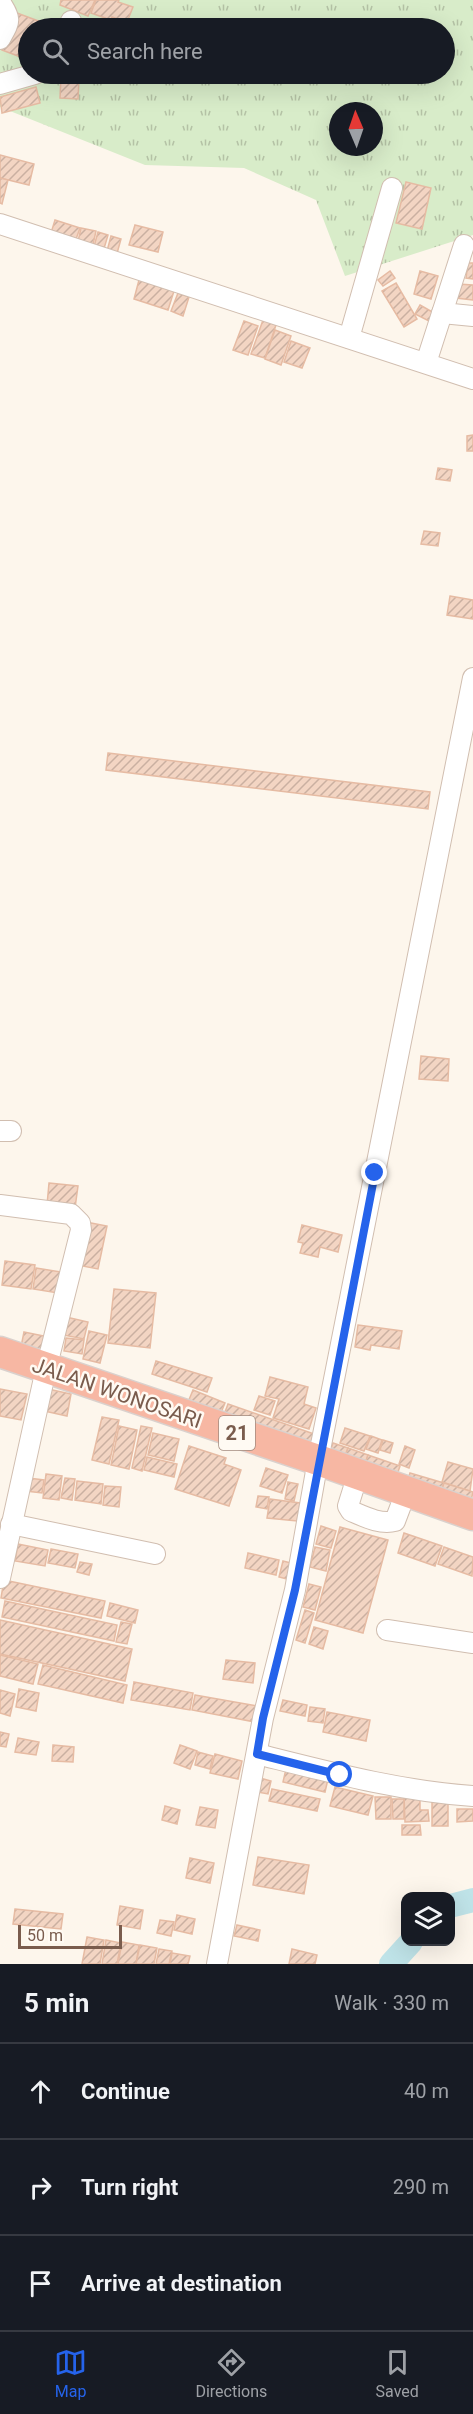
<!DOCTYPE html>
<meta charset="utf-8">
<style>
body{margin:0;font-family:Roboto,sans-serif;background:#20242c;color:#f1f3f6}
.controls{position:absolute;right:18px;bottom:18px;display:grid;overflow:hidden;border-radius:12px;box-shadow:0 6px 24px #0002}
.controls button{width:54px;height:54px;display:grid;place-items:center;padding:0;border:0;border-bottom:2px solid #363941;background:#171b24;color:#f1f3f6;font:30px sans-serif}
.compass{position:absolute;left:329px;top:102px;width:54px;height:54px;border-radius:50%;background:#171b24;box-shadow:0 6px 24px #0002;rotate:358deg}
.scale{position:absolute;left:18px;bottom:15px;width:104px;box-sizing:border-box;padding-left:6px;border:3px solid #7a5c4d;border-top:0;font-size:16px;line-height:21px;white-space:nowrap;color:#7a5c4d;-webkit-text-stroke:4px #fffaf3;paint-order:stroke}
.stop{position:absolute;width:18px;height:18px;margin:-14px;border:4px solid #2563eb;border-radius:50%;background:#fff}
.stop.end{background:#2563eb;border-color:#fff;box-shadow:0 2px 6px #0008}
.list{margin:0;padding:0;list-style:none}
h2{display:flex;justify-content:space-between;align-items:center;height:78px;margin:0;padding:0 24px;font-size:26px}
h2 small{font-size:20px;font-weight:400;color:#9ea1a6}
.list li{display:grid;grid-template-columns:39px 1fr auto;gap:18px;align-items:center;box-sizing:border-box;height:96px;padding:0 24px;border-top:2px solid #363941}
.list b{display:block;font-size:22px;white-space:nowrap}
.list em{font-size:20px;font-style:normal;color:#9ea1a6}
.icon{flex:none;width:33px;height:33px;fill:none;stroke:currentColor;stroke-width:2;stroke-linecap:round;stroke-linejoin:round}
.map{position:relative;flex:none;width:473px;height:1964px;overflow:hidden}
.search{position:absolute;background:#171b24;box-shadow:0 6px 24px #0002;left:18px;right:18px;top:18px;height:66px;display:flex;align-items:center;gap:15px;box-sizing:border-box;padding:0 21px;border-radius:33px;color:#9ea1a6;font-size:22px}
.sheet{height:366px;background:#171b24}
nav{display:flex;justify-content:space-around;align-items:center;box-sizing:border-box;height:84px;border-top:2px solid #363941;background:#171b24;font-size:16px;color:#9ea1a6}
nav a{display:grid;justify-items:center;gap:3px}
nav .on{color:#2563eb}
.map>svg:first-child{display:block}
.grass{fill:url(#grass-tufts);fill-rule:evenodd}
.lines{fill:none;stroke-linecap:round;stroke-linejoin:round}
.river{stroke:#bfe3e8;stroke-width:24}
.building{fill:url(#building-hatch);stroke:#e6bba3;stroke-width:1.5}
.minor-casing{stroke:#d1beb0;stroke-width:22}
.highway-casing{stroke:#dad1cd;stroke-width:33}
.minor{stroke:#fff;stroke-width:20}
.highway{stroke:#f7b7a3;stroke-width:30}
.route{stroke:#2563eb;stroke-width:8}
.labels{text-anchor:middle;stroke-width:5;stroke-linejoin:round;paint-order:stroke}
.shield{fill:#fffaf3;stroke:#a28b7f;stroke-width:1.5}
.shield-label{font-size:20px;font-weight:bold;fill:#7a5c4d}
.street-label{font-size:21px;fill:#7a5c4d;stroke:#fffaf3}
</style>
<div class="map">
<svg width="473" height="1964" viewBox="0 0 473 1964">
<defs>
<pattern id="grass-tufts" width="24" height="20" patternUnits="userSpaceOnUse" patternTransform="scale(1.5)"><rect width="24" height="20" fill="#d8ecc9"/><path d="M3 7l-1-3M5 7V3M7 7l1-3M15 17l-1-3M17 17v-4M19 17l1-3" fill="none" stroke="#b4c2a5"/></pattern>
<pattern id="building-hatch" width="6" height="6" patternUnits="userSpaceOnUse" patternTransform="scale(1.5)"><rect width="6" height="6" fill="#f3d5c3"/><path d="M-1 1l2-2M0 6l6-6M5 7l2-2" fill="none" stroke="#cab0a1"/></pattern>
</defs>
<rect width="100%" height="100%" fill="#fdf6ec"/>
<path class="grass" d="M0,0h473v235l-128,41 -29,-76 -72,-32 -99,-3 -145,-58zM28,28h416v46h-416zM338,111h36v36h-36z"/>
<g class="lines">
<g class="river">
<path d="M450,1906l23,-6"/>
<path d="M391,1964l20,-22"/>
</g>
</g>
<g class="building">
<path d="M61,0h34l-7,16 -28,-11z"/>
<path d="M96,0h23l-1,2 15,5 -6,15 -15,-5 -1,3 -20,-7z"/>
<path d="M17,13l24,9 -3,6h-10v26l-2,5 -24,-9z"/>
<path d="M78,19l28,9h-32z"/>
<path d="M61,77l18,1 -1,21 -18,-1z"/>
<path d="M36,87l4,16 -38,10 -2,-16z"/>
<path d="M0,155l34,9 -5,21 -29,-7z"/>
<path d="M0,178l8,2 -6,24 -2,-1z"/>
<path d="M406,182l25,6 -9,41 -26,-6z"/>
<path d="M55,220l25,8 -5,14 -24,-9z"/>
<path d="M135,225l28,7 -5,20 -29,-7z"/>
<path d="M81,228l15,3 -4,18 -15,-3z"/>
<path d="M98,232l10,3 -5,17 -10,-2z"/>
<path d="M111,236l10,3 -5,18 -10,-2z"/>
<path d="M468,263h5v16l-7,-1z"/>
<path d="M390,271l5,7 -12,8 -5,-6z"/>
<path d="M420,271l18,5 -7,23 -17,-5z"/>
<path d="M139,280l35,11 -6,19 -34,-11z"/>
<path d="M396,283l21,36 -13,8 -22,-36z"/>
<path d="M458,284l15,1v15l-17,-2z"/>
<path d="M178,293l11,4 -6,19 -12,-5z"/>
<path d="M420,305l16,9 -5,8 -16,-8z"/>
<path d="M263,320l13,5 -11,33 -14,-4z"/>
<path d="M244,321l14,5 -10,29 -15,-5z"/>
<path d="M275,330l16,6 -10,29 -16,-6z"/>
<path d="M291,341l19,7 -8,20 -18,-6z"/>
<path d="M473,435v16h-6v-15z"/>
<path d="M438,468l14,2 -2,11 -14,-2z"/>
<path d="M424,531l16,2 -2,13 -17,-2z"/>
<path d="M450,596l23,4v19l-26,-4z"/>
<path d="M108,753l322,39 -2,17 -322,-39z"/>
<path d="M421,1056l28,3 -1,22 -29,-2z"/>
<path d="M49,1183l29,3 -3,22 -28,-3z"/>
<path d="M86,1222l21,4 -9,43 -21,-4z"/>
<path d="M302,1225l40,10 -4,17 -18,-5 -2,10 -18,-4 3,-10 -5,-1z"/>
<path d="M5,1261l30,4 -4,24 -29,-4z"/>
<path d="M36,1268l31,5 -3,21 -31,-5z"/>
<path d="M114,1289l42,4 -6,55 -42,-5z"/>
<path d="M66,1317l22,5 -4,17 -21,-4z"/>
<path d="M358,1325l44,6 -3,18 -28,-4 -1,5 -15,-3z"/>
<path d="M89,1331l18,4 -7,28 -17,-4z"/>
<path d="M24,1332l25,5 -4,20 -25,-5z"/>
<path d="M66,1338l18,2 -2,14 -18,-3z"/>
<path d="M156,1361l56,17 -5,14 -55,-18z"/>
<path d="M270,1377l38,10 -4,17 12,4 -7,21 -36,-11 6,-19 -14,-3z"/>
<path d="M0,1389l27,5 -6,26 -21,-4z"/>
<path d="M48,1389l23,5 -4,22 -23,-5z"/>
<path d="M193,1390l32,13 -7,17 -32,-13z"/>
<path d="M259,1396l16,5 -5,14 -16,-5z"/>
<path d="M228,1404l86,30 -6,17 -86,-31z"/>
<path d="M102,1417l17,3 -10,44 -17,-4z"/>
<path d="M119,1426l18,4 -8,39 -18,-4z"/>
<path d="M141,1426l11,2 -10,43 -10,-3z"/>
<path d="M345,1428l25,8 -6,15 -24,-8z"/>
<path d="M153,1433l26,6 -5,22 -26,-6z"/>
<path d="M371,1436l11,4 -4,13 -12,-4z"/>
<path d="M383,1440l10,3 -3,10 -10,-3z"/>
<path d="M333,1443l15,5 -7,17 -14,-5z"/>
<path d="M189,1446l37,12 -2,6 17,6 -12,36 -54,-17z"/>
<path d="M405,1446l10,4 -6,18 -10,-4z"/>
<path d="M348,1448l20,7 -6,17 -20,-6z"/>
<path d="M368,1455l32,11 -6,18 -32,-11z"/>
<path d="M147,1457l30,7 -3,13 -30,-7z"/>
<path d="M448,1462l25,7 -3,22 -28,-9z"/>
<path d="M266,1468l22,7 -6,18 -22,-7z"/>
<path d="M410,1473l34,10 -5,13 -33,-10z"/>
<path d="M46,1474l16,2 -3,24 -16,-2z"/>
<path d="M28,1478l16,2 -2,13 -16,-2z"/>
<path d="M65,1478l10,1 -3,21 -11,-2z"/>
<path d="M77,1481l26,3 -2,20 -26,-4z"/>
<path d="M288,1482l10,2 -4,17 -9,-2z"/>
<path d="M444,1483l29,9 -3,13 -30,-9z"/>
<path d="M105,1486l16,1 -2,20 -16,-2z"/>
<path d="M258,1496l11,1 -2,12 -11,-2z"/>
<path d="M270,1499l30,4 -3,18 -30,-3z"/>
<path d="M321,1526l15,5 -5,17 -15,-4z"/>
<path d="M340,1527l48,13 -25,93 -48,-13z"/>
<path d="M404,1533l38,13 -7,20 -37,-13z"/>
<path d="M18,1544l30,6 -3,16 -30,-5z"/>
<path d="M315,1547l15,3 -4,21 -16,-4z"/>
<path d="M444,1547l29,10 -1,19 -34,-12z"/>
<path d="M51,1549l27,5 -3,14 -27,-5z"/>
<path d="M248,1553l31,7 -3,15 -31,-7z"/>
<path d="M283,1561l12,3 -4,16 -12,-3z"/>
<path d="M80,1562l12,2 -3,11 -12,-3z"/>
<path d="M4,1580l101,21 -4,17 -100,-20z"/>
<path d="M309,1584l12,3 -6,23 -12,-3z"/>
<path d="M5,1601l112,24 -3,16 -112,-24z"/>
<path d="M110,1603l28,7 -3,13 -28,-7z"/>
<path d="M305,1610l9,3 -9,30 -9,-3z"/>
<path d="M0,1620l132,29 -7,32 -125,-27z"/>
<path d="M121,1622l11,2 -5,20 -11,-2z"/>
<path d="M314,1627l14,4 -5,18 -14,-5z"/>
<path d="M0,1655l38,9 -5,20 -33,-8z"/>
<path d="M226,1660l29,3 -2,20 -30,-4z"/>
<path d="M43,1665l84,20 -4,18 -85,-19z"/>
<path d="M134,1682l59,11 -3,17 -59,-10z"/>
<path d="M19,1689l20,4 -3,18 -20,-4z"/>
<path d="M0,1690l15,4 -5,22 -10,-3z"/>
<path d="M195,1695l63,11 -3,16 -63,-12z"/>
<path d="M283,1700l24,5 -2,11 -25,-5z"/>
<path d="M310,1707l15,2 -2,14 -15,-2z"/>
<path d="M327,1712l43,8 -4,21 -43,-9z"/>
<path d="M0,1732l9,2 -3,13 -6,-1z"/>
<path d="M18,1738l21,4 -3,13 -21,-3z"/>
<path d="M53,1745l21,2 -1,15 -21,-1z"/>
<path d="M180,1745l17,6 -7,18 -16,-6z"/>
<path d="M198,1752l15,4 -3,13 -15,-4z"/>
<path d="M215,1754l27,7 -4,18 -28,-6z"/>
<path d="M286,1769l42,10 -3,13 -42,-10z"/>
<path d="M260,1778l11,3 -3,13 -11,-2z"/>
<path d="M335,1787l38,9 -5,19 -38,-9z"/>
<path d="M272,1789l48,10 -3,12 -48,-10z"/>
<path d="M404,1796h16v14h8l1,11 -24,1z"/>
<path d="M375,1797h16v22h-15z"/>
<path d="M392,1799h12v20h-11z"/>
<rect x="432" y="1800" width="16" height="26"/>
<path d="M165,1806l15,4 -3,14 -15,-4z"/>
<path d="M200,1807l18,3 -3,18 -19,-3z"/>
<path d="M457,1809h16v12l-16,1z"/>
<path d="M402,1825h18l1,10h-19z"/>
<path d="M258,1857l51,8 -5,29 -51,-9z"/>
<path d="M190,1858l24,5 -4,20 -24,-5z"/>
<path d="M120,1906l23,4 -3,19 -23,-4z"/>
<path d="M15,1909l48,5 -2,15 -48,-5z"/>
<path d="M177,1915l18,4 -3,15 -18,-4z"/>
<path d="M160,1920l14,2 -3,14 -14,-3z"/>
<path d="M237,1925l23,5 -2,11 -24,-5z"/>
<path d="M87,1937l17,3 -4,24h-18z"/>
<path d="M106,1940l15,3 -4,21h-15z"/>
<path d="M122,1942l17,3 -3,19h-18z"/>
<path d="M140,1945l17,3 -3,16h-18z"/>
<path d="M159,1949l13,2 -3,13h-13z"/>
<path d="M292,1949l25,6 -2,9h-26z"/>
<path d="M172,1953l18,3 -2,8h-18z"/>
</g>
<g class="lines">
<defs>
<g id="minor">
<path d="M0,2c12,18 10,19 0,37"/>
<path d="M68,28l3,-7"/>
<path d="M0,84l35,-10"/>
<path d="M0,224l473,155"/>
<path d="M442,313l31,3"/>
<path d="M349,338l43,-150"/>
<path d="M426,363l38,-118"/>
<path d="M0,1131h11"/>
<path d="M0,1205l71,9 9,9 1,7 -35,139 -46,209"/>
<path d="M358,1474l-10,32 3,5c14,6 30,14 44,10l11,-29"/>
<path d="M11,1524l144,30"/>
<path d="M387,1630l86,13"/>
<path d="M257,1754c72,18 142,37 216,42"/>
<path d="M217,1964l46,-246 32,-128 23,-130 155,-782"/>
</g>
<path id="highway" d="M0,1352l318,108 155,55"/>
</defs>
<use href="#minor" class="minor-casing"/>
<use href="#highway" class="highway-casing"/>
<use href="#minor" class="minor"/>
<use href="#highway" class="highway"/>
</g>
<g class="lines">
<path class="route" d="M340,1775l-83,-21 6,-36 32,-128 80,-417"/>
</g>
<g class="labels">
<rect class="shield" x="219" y="1416" width="36" height="34" rx="4.5"/>
<g class="shield-label">
<text x="237" y="1440">21</text>
</g>
<g class="street-label">
<text transform="translate(117 1393) rotate(19)" y="7">JALAN WONOSARI</text>
</g>
</g>
</svg>
<div class="controls">
<button><svg class="icon" aria-label="layers" viewBox="0 0 24 24"><path d="M12 4l9 5-9 5-9-5zM3 14l9 5 9-5"/></svg></button>
</div>
<svg class="compass" viewBox="-18 -18 36 36"><path d="M0-13l5 13h-10z" fill="#e53935"/><path d="M0 13l5-13h-10z" fill="#9ea1a6"/></svg>
<div class="scale">50 m</div>
<div class="stop" style="left:340px;top:1775px"></div>
<div class="stop end" style="left:375px;top:1173px"></div>
<div class="search"><svg class="icon" aria-label="search" viewBox="0 0 24 24"><circle cx="10" cy="10" r="6"/><path d="M15 15l6 6"/></svg>Search here</div>
</div>
<section class="sheet">
<h2>5 min<small>Walk · 330 m</small></h2>
<ul class="list">
<li><svg class="icon" aria-label="ahead" viewBox="0 0 24 24"><path d="M12 20V5M6 11l6-6 6 6"/></svg><div><b>Continue</b></div><em>40 m</em></li>
<li><svg class="icon" aria-label="right" viewBox="0 0 24 24"><path d="M7 20v-9h11M14 6l5 5-5 5"/></svg><div><b>Turn right</b></div><em>290 m</em></li>
<li><svg class="icon" aria-label="arrive" viewBox="0 0 24 24"><path d="M6 21V4h12l-3 4 3 4H6"/></svg><div><b>Arrive at destination</b></div></li>
</ul>
</section>
<nav>
<a class="on"><svg class="icon" aria-label="map" viewBox="0 0 24 24"><path d="M3 6l6-2 6 2 6-2v14l-6 2-6-2-6 2zM9 4v14M15 6v14"/></svg>Map</a>
<a><svg class="icon" aria-label="directions" viewBox="0 0 24 24"><path d="M12 3l9 9-9 9-9-9zM9 14v-3h6M13 9l2 2-2 2"/></svg>Directions</a>
<a><svg class="icon" aria-label="saved" viewBox="0 0 24 24"><path d="M7 4h10v16l-5-4-5 4z"/></svg>Saved</a>
</nav>
